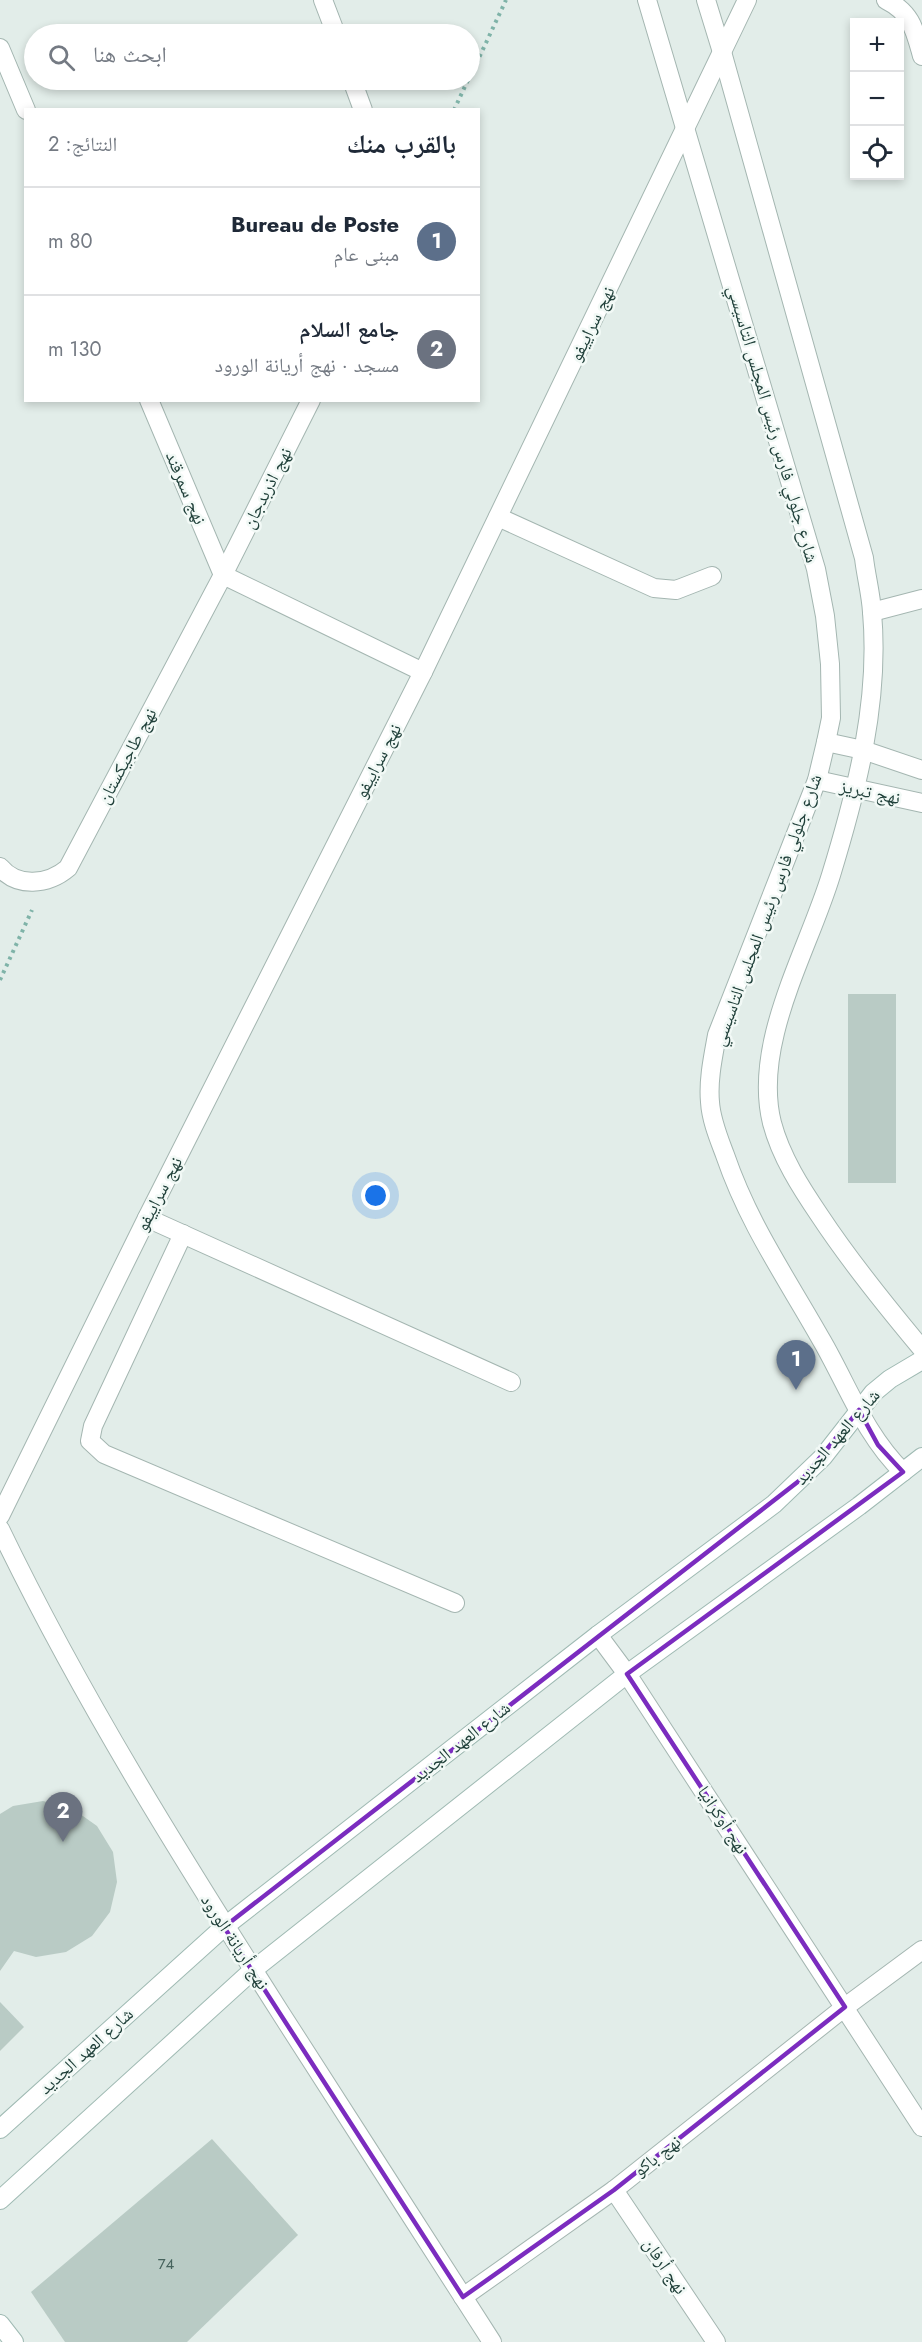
<!DOCTYPE html>
<html lang="ar">
<meta charset="utf-8">
<style>
body{margin:0;font-family:Jost,"Noto Naskh Arabic",sans-serif;background:#f2f2f3;color:#1f2937;direction:rtl}
.controls{position:absolute;right:18px;top:18px;display:grid;overflow:hidden;border-radius:0px;box-shadow:0 3px 9px #0003}
.controls button{width:54px;height:54px;display:grid;place-items:center;padding:0;border:0;border-bottom:2px solid #e0e1e3;background:#fff;color:#1f2937;font:30px sans-serif}
.you{position:absolute;left:376px;top:1196px;width:21px;height:21px;margin:-15px;border:4px solid #fff;border-radius:50%;background:#1a73e8;box-shadow:0 0 0 9px #1a73e833}
.badge{display:grid;place-items:center;width:39px;height:39px;border-radius:50%;background:#0f766e;color:#fff;font-size:20px;font-weight:700}
.pin{position:absolute;translate:-50% -50px;filter:drop-shadow(0 2px 3px #0008)}
.pin::after{content:'';position:absolute;top:32px;width:21px;height:18px;background:inherit;clip-path:polygon(0 0,100% 0,50% 100%)}
.list{margin:0;padding:0;list-style:none}
h2{display:flex;justify-content:space-between;align-items:center;height:78px;margin:0;padding:0 24px;font-size:26px}
h2 small{font-size:20px;font-weight:400;color:#747a83}
.list li{display:grid;grid-template-columns:39px 1fr auto;gap:18px;align-items:center;box-sizing:border-box;height:108px;padding:0 24px;border-top:2px solid #e0e1e3}
.list b{display:block;font-size:22px;white-space:nowrap}
.list p{margin:0;font-size:20px;white-space:nowrap;color:#747a83}
.list em{font-size:20px;font-style:normal;color:#747a83}
.icon{flex:none;width:33px;height:33px;fill:none;stroke:currentColor;stroke-width:2;stroke-linecap:round;stroke-linejoin:round}
.map{position:relative;flex:none;width:922px;height:2342px;overflow:hidden;direction:ltr}
.search{position:absolute;background:#fff;box-shadow:0 3px 9px #0003;left:24px;top:24px;width:456px;height:66px;display:flex;align-items:center;gap:15px;box-sizing:border-box;padding:0 21px;border-radius:33px;color:#747a83;font-size:22px}
.panel{position:absolute;background:#fff;box-shadow:0 3px 9px #0003;left:24px;top:108px;width:456px;height:294px;border-radius:0px;direction:rtl}
.map>svg:first-child{display:block}
.building{fill:#b9cbc5}
.lines{fill:none;stroke-linecap:round;stroke-linejoin:round}
.lane-casing{stroke:#a4b6b1;stroke-width:20}
.street-casing{stroke:#a4b6b1;stroke-width:20}
.secondary-casing{stroke:#9fbab3;stroke-width:20}
.path{stroke:#7fb3a8;stroke-width:4;stroke-dasharray:3 4.5;stroke-linecap:butt}
.lane{stroke:#fff;stroke-width:18}
.street{stroke:#fff;stroke-width:18}
.secondary{stroke:#fff;stroke-width:18}
.marked{fill:none;stroke:#7b2cbf;stroke-width:4.5;stroke-linejoin:round}
.labels{text-anchor:middle;stroke-width:5;stroke-linejoin:round;paint-order:stroke}
.number-label{font-size:15px;fill:#46635d}
.street-label{font-size:18px;fill:#20403a;stroke:#f2f9f6}
</style>
<div class="map">
<svg width="922" height="2342" viewBox="0 0 922 2342">
<rect width="100%" height="100%" fill="#e2ede9"/>
<g class="building">
<rect x="848" y="994" width="48" height="189"/>
<path d="M43,1801l30,8 24,17 16,26 4,30 -7,30 -18,24 -26,16 -30,5 -22,-6 -14,20v-157l13,-8z"/>
<path d="M0,2002l24,25 -24,24z"/>
<path d="M212,2139l86,96 -111,107h-122l-34,-50z"/>
</g>
<g class="lines">
<defs>
<g id="lane">
<path d="M498,517l156,71 22,2 36,-14"/>
<path d="M147,1218l364,164"/>
<path d="M183,1234l-90,192 -3,15 14,13 351,149"/>
</g>
<g id="street">
<path d="M323,0l13,34"/>
<path d="M647,0l169,569 9,47 5,48 1,54 -5,24 -9,38 -100,255c-4,22 -9,45 -7,67 1,18 9,37 15,53 24,70 61,122 97,186 26,45 43,94 81,131"/>
<path d="M706,0l16,52 142,506c2,18 7,36 8,54 8,89 -15,178 -41,263 -23,76 -79,168 -59,248 9,34 29,65 48,93 31,47 66,90 102,133"/>
<path d="M886,0c26,13 29,31 36,56"/>
<path d="M0,48l26,62"/>
<path d="M352,80l11,30"/>
<path d="M149,400l74,175"/>
<path d="M223,575l200,97"/>
<path d="M872,612l50,-13"/>
<path d="M826,742l37,8 59,20"/>
<path d="M817,780l105,23"/>
<path d="M0,867c17,21 48,18 68,1l155,-293 88,-175"/>
<path d="M0,1516l147,-298 276,-546 324,-672"/>
<path d="M0,1529c81,168 180,326 280,483 71,110 141,220 212,330"/>
<path d="M598,1635l29,39 295,453"/>
<path d="M614,2190l102,152"/>
<path d="M463,2297l151,-107 231,-183 77,-57"/>
</g>
<g id="secondary">
<path d="M0,2129l224,-202 374,-292 176,-131 49,-47 50,-64 17,-14 32,-19"/>
<path d="M0,2200l253,-230 374,-296 232,-168 63,-49"/>
<path d="M0,2324l14,18"/>
</g>
</defs>
<use href="#lane" class="lane-casing"/>
<use href="#street" class="street-casing"/>
<use href="#secondary" class="secondary-casing"/>
<g class="path">
<path d="M470,77l36,-77"/>
<path d="M454,110l14,-30"/>
<path d="M0,980l32,-70"/>
</g>
<use href="#lane" class="lane"/>
<use href="#street" class="street"/>
<use href="#secondary" class="secondary"/>
</g>
<path class="marked" d="M859,1410l19,35 25,27 -276,202 218,333 -231,183 -151,107 -239,-370 580,-450z"/>
<g class="labels">
<g class="number-label">
<text x="166" y="2269">74</text>
</g>
<g class="street-label">
<text transform="translate(592 324) rotate(-64)" y="6">نهج سراييفو</text>
<text transform="translate(773 424) rotate(74)" y="6">شارع جلولي فارس رئيس المجلس التاسيسي</text>
<text transform="translate(186 488) rotate(67)" y="6">نهج سمرقند</text>
<text transform="translate(267 488) rotate(-63)" y="6">نهج اذربدجان</text>
<text transform="translate(127 756) rotate(-62)" y="6">نهج طاجيكستان</text>
<text transform="translate(378 761) rotate(-63)" y="6">نهج سراييفو</text>
<text transform="translate(870 792) rotate(12)" y="6">نهج تبريز</text>
<text transform="translate(767 910) rotate(-70)" y="6">شارع جلولي فارس رئيس المجلس التاسيسي</text>
<text transform="translate(159 1194) rotate(-63)" y="6">نهج سراييفو</text>
<text transform="translate(837 1437) rotate(-49)" y="6">شارع العهد الجديد</text>
<text transform="translate(461 1742) rotate(-38)" y="6">شارع العهد الجديد</text>
<text transform="translate(723 1820) rotate(57)" y="6">نهج أوكرانيا</text>
<text transform="translate(235 1942) rotate(57)" y="6">نهج أريانة الورود</text>
<text transform="translate(86 2051) rotate(-42)" y="6">شارع العهد الجديد</text>
<text transform="translate(657 2156) rotate(-38)" y="6">نهج باكو</text>
<text transform="translate(665 2266) rotate(56)" y="6">نهج أرفان</text>
</g>
</g>
</svg>
<div class="controls">
<button>+</button>
<button>−</button>
<button><svg class="icon" aria-label="locate" viewBox="0 0 24 24"><circle cx="12" cy="12" r="6"/><path d="M12 2v4M12 18v4M2 12h4M18 12h4"/></svg></button>
</div>
<div class="you"></div>
<div class="pin badge" style="left:796px;top:1390px;background:#5c6f8a">1</div>
<div class="pin badge" style="left:63px;top:1842px;background:#6b7280">2</div>
<div class="search"><svg class="icon" aria-label="search" viewBox="0 0 24 24"><circle cx="10" cy="10" r="6"/><path d="M15 15l6 6"/></svg>ابحث هنا</div>
<section class="panel">
<h2>بالقرب منك<small>النتائج: 2</small></h2>
<ul class="list">
<li><span class="badge" style="background:#5c6f8a">1</span><div><b>Bureau de Poste</b><p>مبنى عام</p></div><em>80 m</em></li>
<li><span class="badge" style="background:#6b7280">2</span><div><b>جامع السلام</b><p>مسجد · نهج أريانة الورود</p></div><em>130 m</em></li>
</ul>
</section>
</div>
